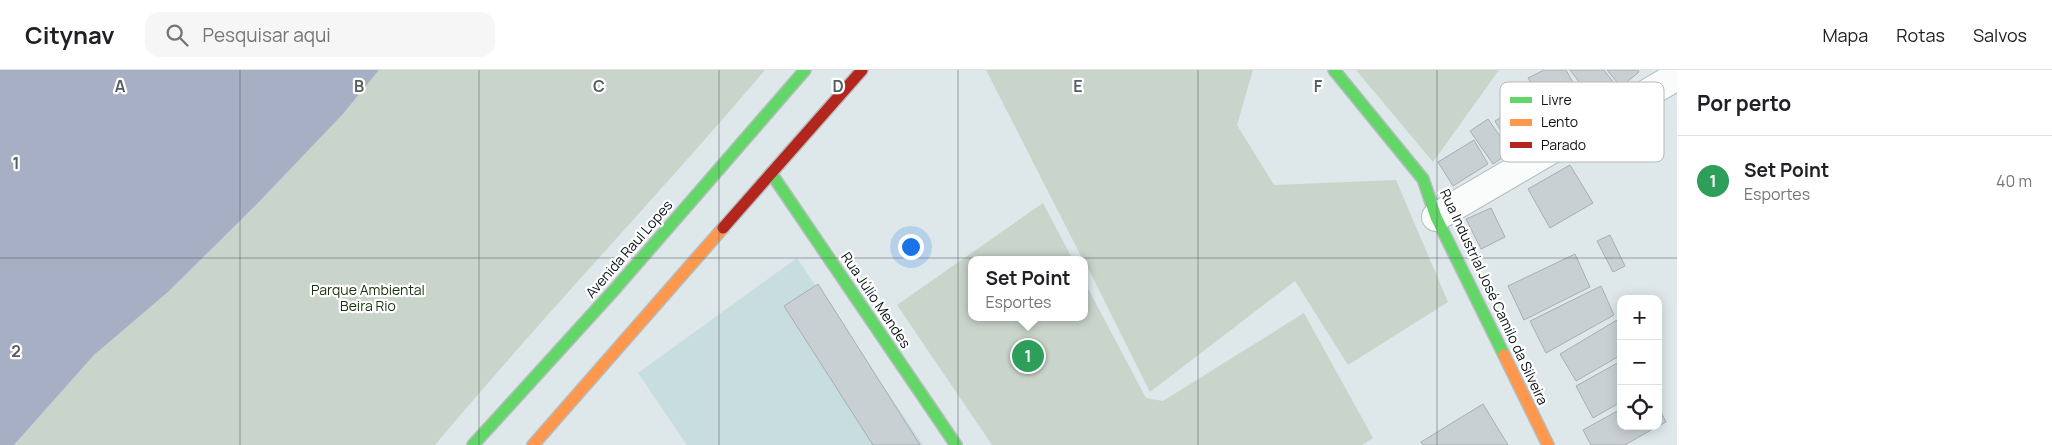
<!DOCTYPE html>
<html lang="pt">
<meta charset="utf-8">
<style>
body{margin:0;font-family:Manrope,sans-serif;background:#f6f6f6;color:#202124}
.controls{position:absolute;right:15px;bottom:15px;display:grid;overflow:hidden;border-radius:10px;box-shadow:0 2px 12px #0003}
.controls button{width:45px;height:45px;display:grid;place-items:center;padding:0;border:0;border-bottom:1px solid #e0e0e0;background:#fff;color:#202124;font:25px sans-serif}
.you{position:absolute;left:910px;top:176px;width:18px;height:18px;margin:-12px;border:4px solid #fff;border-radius:50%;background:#1a73e8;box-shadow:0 0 0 8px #1a73e833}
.badge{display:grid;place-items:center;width:32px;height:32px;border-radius:50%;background:#db2777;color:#fff;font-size:16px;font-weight:700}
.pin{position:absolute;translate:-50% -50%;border:2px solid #fff;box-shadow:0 1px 5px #0006}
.popup{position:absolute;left:968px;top:186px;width:120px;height:65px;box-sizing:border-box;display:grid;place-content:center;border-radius:10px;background:#fff;filter:drop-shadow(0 1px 4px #0005);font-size:16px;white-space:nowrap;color:#757577}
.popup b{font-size:19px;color:#202124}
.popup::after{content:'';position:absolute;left:50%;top:100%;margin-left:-10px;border:10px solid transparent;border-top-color:#fff}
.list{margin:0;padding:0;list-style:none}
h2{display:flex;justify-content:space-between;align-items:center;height:65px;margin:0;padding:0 20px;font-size:21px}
h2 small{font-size:16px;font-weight:400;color:#757577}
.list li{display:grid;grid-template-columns:32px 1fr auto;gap:15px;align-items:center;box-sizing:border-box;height:90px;padding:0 20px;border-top:1px solid #e0e0e0}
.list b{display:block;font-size:19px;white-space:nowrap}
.list p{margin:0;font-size:16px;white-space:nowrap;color:#757577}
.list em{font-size:16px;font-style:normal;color:#757577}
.icon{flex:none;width:28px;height:28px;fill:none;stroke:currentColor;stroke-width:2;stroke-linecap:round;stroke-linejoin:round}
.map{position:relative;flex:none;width:1677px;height:375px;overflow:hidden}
header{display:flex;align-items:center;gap:30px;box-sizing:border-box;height:70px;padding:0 25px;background:#fff;border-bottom:1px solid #e0e0e0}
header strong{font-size:24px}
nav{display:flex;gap:28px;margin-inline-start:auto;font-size:18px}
.search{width:350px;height:45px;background:#f6f6f6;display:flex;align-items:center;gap:12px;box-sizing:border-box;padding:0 18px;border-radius:15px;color:#757577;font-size:19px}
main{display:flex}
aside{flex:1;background:#fff}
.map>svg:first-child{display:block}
.built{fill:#c8dddf}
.green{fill:#c9d4cb}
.water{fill:#a7afc5}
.building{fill:#c9d0d3;stroke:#a8aeb1}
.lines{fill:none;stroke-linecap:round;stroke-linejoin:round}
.street-casing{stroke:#b5bdbe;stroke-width:30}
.fast-casing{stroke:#b5bdbe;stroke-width:14}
.slow-casing{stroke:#b5bdbe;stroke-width:14}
.jam-casing{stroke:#b5bdbe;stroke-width:14}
.street{stroke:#fafcfc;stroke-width:28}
.fast{stroke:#63d668;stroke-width:11}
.slow{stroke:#ff974d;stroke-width:11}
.jam{stroke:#b3261e;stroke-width:11}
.grid{fill:none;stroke:#565e5f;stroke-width:1;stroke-opacity:0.55}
.labels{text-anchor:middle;stroke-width:4.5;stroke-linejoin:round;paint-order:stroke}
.street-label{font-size:14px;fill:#0c1314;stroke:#fff}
.park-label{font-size:14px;fill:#17340a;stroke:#fff}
.key{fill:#fff;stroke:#b6b8b8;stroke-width:1}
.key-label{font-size:14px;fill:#0c1314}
.grid-label{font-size:16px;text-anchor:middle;font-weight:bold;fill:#565e5f;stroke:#fff;stroke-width:4.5;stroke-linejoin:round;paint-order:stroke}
</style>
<header>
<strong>Citynav</strong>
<div class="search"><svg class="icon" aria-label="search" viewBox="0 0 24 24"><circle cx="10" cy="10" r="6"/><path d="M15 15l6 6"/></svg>Pesquisar aqui</div>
<nav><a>Mapa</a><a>Rotas</a><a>Salvos</a></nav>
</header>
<main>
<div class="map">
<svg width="1677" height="375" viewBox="0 0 1677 375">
<rect width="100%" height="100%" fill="#dee8ea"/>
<path class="built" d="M797,188l126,187h-236l-49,-72z"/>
<g class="green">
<path d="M379,0h386c-108,127 -223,247 -330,375h-421l80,-90 74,-63 88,-87 87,-91z"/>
<path d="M986,0h267l-16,55 37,60 122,-5 52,122 -100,63 -53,-84 -145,111 -66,-132h-1z"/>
<path d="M1356,0h143l-66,92z"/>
<path d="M1043,133l30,57h-101v57h112v-36l62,117 17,3 141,-88 69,125 -11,7h-370l-95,-140z"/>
</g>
<path class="water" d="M0,0h379l-36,44 -87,91 -88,87 -74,63 -80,90h-14z"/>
<g class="building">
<path d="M1544,0h22l22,39 -31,19 -29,-50z"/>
<path d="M1570,0h34l16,21 -13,11 -3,-4 -8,6z"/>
<path d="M1607,0h31l1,2 -18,15z"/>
<path d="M1530,30l16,31 -34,19 -17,-29z"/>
<path d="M1488,49l23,33 -18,12 -23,-33z"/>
<path d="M1474,70l14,24 -35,22 -15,-24z"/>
<path d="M1570,95l23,38 -43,25 -22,-39z"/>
<path d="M1491,138l14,29 -24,12 -15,-30z"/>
<path d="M1610,165l15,31 -12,6 -16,-31z"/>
<path d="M1575,184l15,33 -66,33 -16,-34z"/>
<path d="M818,214l102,161h-47l-89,-139z"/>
<path d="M1601,216l13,29 -68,38 -16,-32z"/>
<path d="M1617,250l4,8v27l-45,26 -16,-27z"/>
<path d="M1621,291v41l-28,16 -17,-32z"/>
<path d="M1483,334l25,41h-85l-2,-3z"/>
<path d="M1658,336l8,16 -8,4z"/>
<path d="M1621,339v17h37l-33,19h-34l-8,-15z"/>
</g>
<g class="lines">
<defs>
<path id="street" d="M1436,147l241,-141"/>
<g id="fast">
<path d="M1334,0l89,109 13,38 68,138"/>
<path d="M771,103l185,272"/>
<path d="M473,375l142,-156 190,-219"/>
</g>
<g id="slow">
<path d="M1504,285l44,90"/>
<path d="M533,375l190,-217"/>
</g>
<path id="jam" d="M723,158l139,-158"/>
</defs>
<use href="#street" class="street-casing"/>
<use href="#fast" class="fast-casing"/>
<use href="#slow" class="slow-casing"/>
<use href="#jam" class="jam-casing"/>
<use href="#street" class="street"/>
<use href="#fast" class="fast"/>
<use href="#slow" class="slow"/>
<use href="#jam" class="jam"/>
</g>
<path class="grid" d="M240,0v375M479,0v375M719,0v375M958,0v375M1198,0v375M1437,0v375M0,188h1677"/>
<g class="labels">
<g class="street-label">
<text transform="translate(629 179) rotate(-49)" y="5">Avenida Raul Lopes</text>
<text transform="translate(1494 227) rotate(65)" y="5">Rua Industrial José Camilo da Silveira</text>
<text transform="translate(876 230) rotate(56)" y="5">Rua Júlio Mendes</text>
</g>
<g class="park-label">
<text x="368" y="225">Parque Ambiental<tspan x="368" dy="16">Beira Rio</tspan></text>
</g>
</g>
<rect x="1500" y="12" width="164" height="80" rx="8" class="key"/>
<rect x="1510" y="27" width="22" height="6" fill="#63d668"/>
<rect x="1510" y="49" width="22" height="7" fill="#ff974d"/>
<rect x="1510" y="72" width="22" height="6" fill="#b3261e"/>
<g class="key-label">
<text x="1541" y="35">Livre</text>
<text x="1541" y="57">Lento</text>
<text x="1541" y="80">Parado</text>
</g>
<g class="grid-label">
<text x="120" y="22">A</text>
<text x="359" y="22">B</text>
<text x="599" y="22">C</text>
<text x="838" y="22">D</text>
<text x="1078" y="22">E</text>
<text x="1318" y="22">F</text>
<text x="16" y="99">1</text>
<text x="16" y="287">2</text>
</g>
</svg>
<div class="controls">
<button>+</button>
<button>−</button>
<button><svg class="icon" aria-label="locate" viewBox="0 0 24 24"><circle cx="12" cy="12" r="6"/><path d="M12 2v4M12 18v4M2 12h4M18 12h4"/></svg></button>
</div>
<div class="you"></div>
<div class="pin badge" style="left:1028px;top:286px;background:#2e9e5b">1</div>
<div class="popup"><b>Set Point</b>Esportes</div>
</div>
<aside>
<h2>Por perto<small></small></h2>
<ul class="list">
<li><span class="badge" style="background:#2e9e5b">1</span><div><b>Set Point</b><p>Esportes</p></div><em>40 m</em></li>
</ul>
</aside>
</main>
